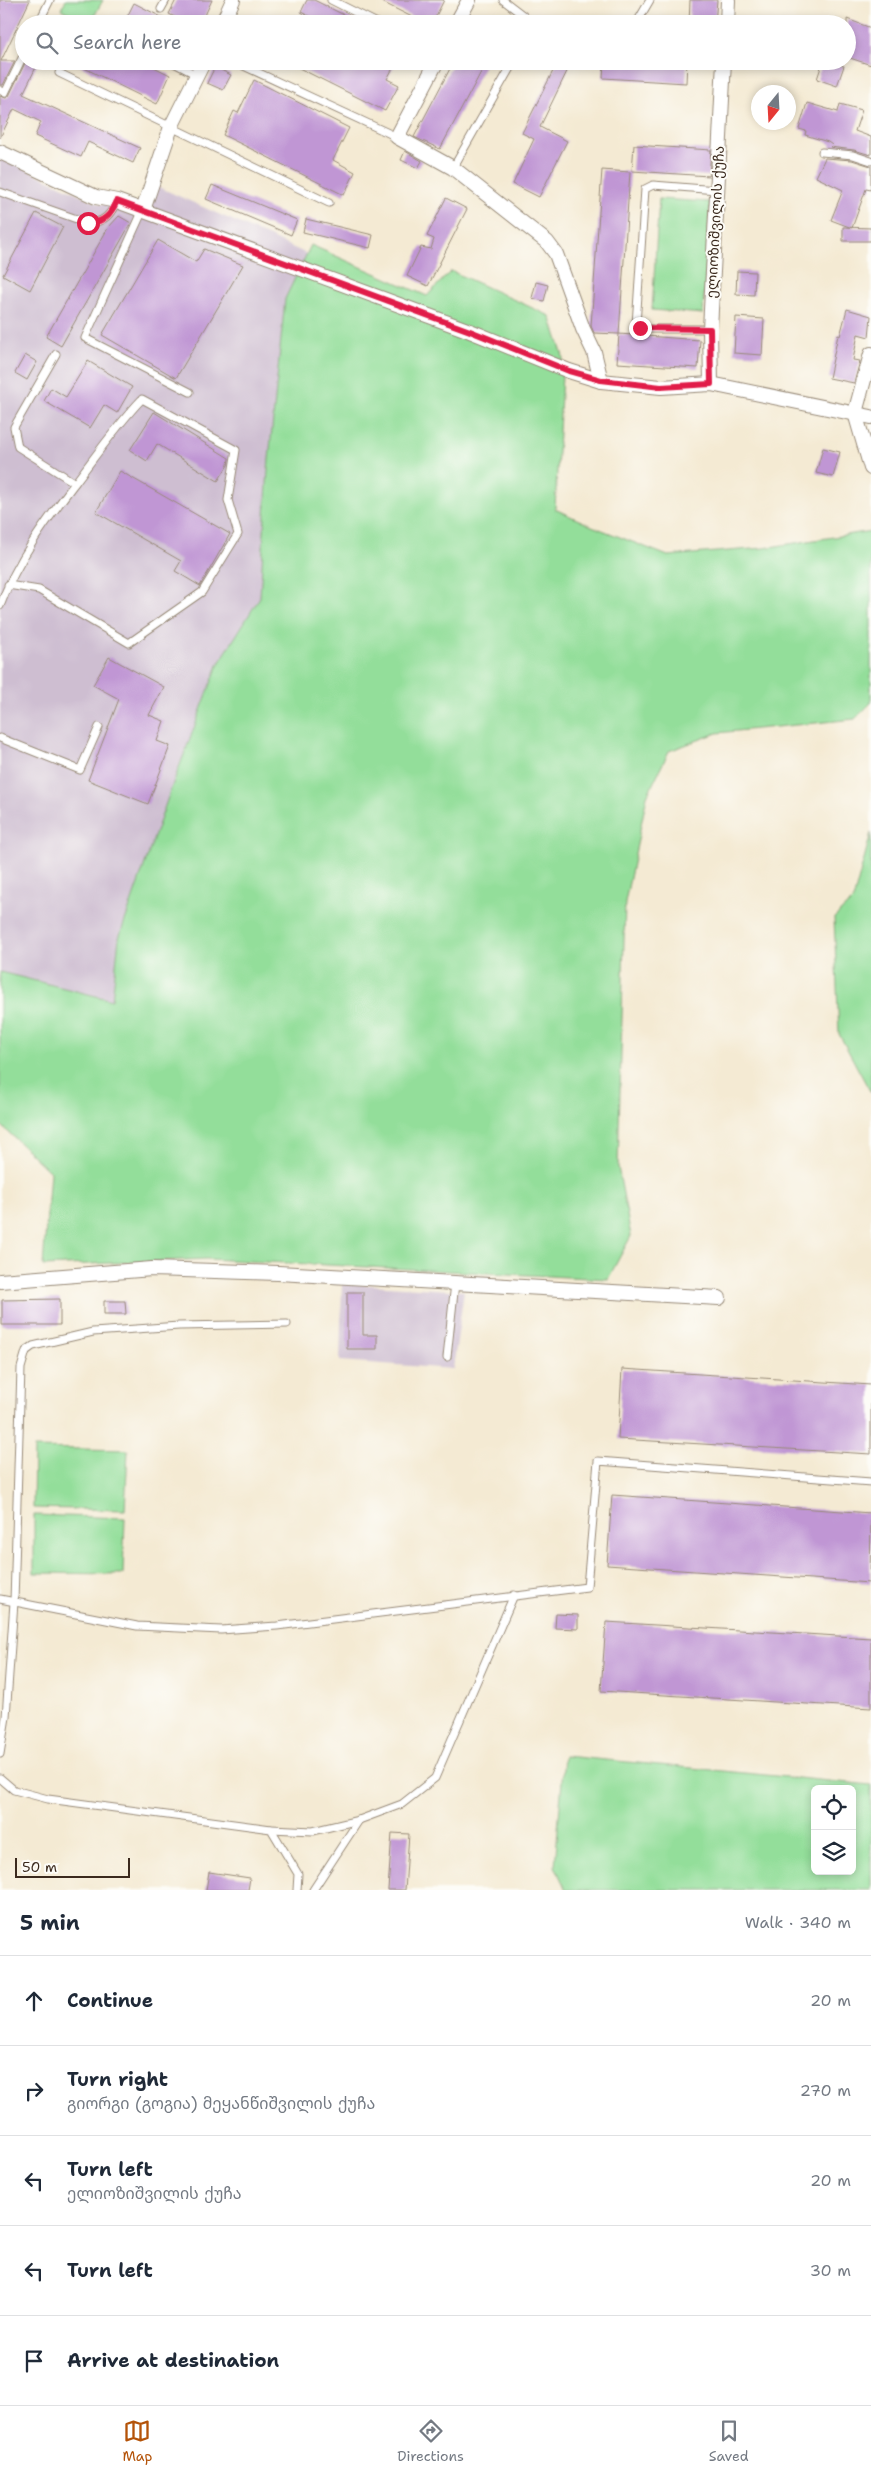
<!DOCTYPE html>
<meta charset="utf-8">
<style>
body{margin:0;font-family:"Shantell Sans","Noto Sans Georgian",sans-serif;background:#f6f6f7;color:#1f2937}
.controls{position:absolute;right:15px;bottom:15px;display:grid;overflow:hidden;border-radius:8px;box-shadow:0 2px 8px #0003}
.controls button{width:45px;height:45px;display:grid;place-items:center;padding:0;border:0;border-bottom:1px solid #e0e1e3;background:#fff;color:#1f2937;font:25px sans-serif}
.compass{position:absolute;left:751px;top:85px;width:45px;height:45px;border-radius:50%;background:#fff;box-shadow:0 2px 8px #0003;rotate:198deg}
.scale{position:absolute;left:15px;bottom:12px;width:115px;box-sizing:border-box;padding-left:5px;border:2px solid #3b2a1e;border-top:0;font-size:14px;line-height:18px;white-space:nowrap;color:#3b2a1e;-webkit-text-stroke:4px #fdfcf7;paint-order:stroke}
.stop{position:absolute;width:15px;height:15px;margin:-11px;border:4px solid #e11d48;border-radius:50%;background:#fff}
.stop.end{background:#e11d48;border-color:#fff;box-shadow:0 1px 5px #0008}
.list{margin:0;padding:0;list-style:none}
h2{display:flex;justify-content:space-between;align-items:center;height:65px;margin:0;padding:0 20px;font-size:21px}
h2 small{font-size:16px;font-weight:400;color:#747a83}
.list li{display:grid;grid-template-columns:32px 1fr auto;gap:15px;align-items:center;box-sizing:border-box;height:90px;padding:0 20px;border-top:1px solid #e0e1e3}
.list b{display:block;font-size:19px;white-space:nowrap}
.list p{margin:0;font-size:16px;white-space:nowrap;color:#747a83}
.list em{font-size:16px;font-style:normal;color:#747a83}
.icon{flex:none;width:28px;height:28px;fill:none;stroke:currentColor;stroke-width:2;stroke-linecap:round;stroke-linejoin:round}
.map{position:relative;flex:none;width:871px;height:1890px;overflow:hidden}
.search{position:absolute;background:#fff;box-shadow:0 2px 8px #0003;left:15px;right:15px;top:15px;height:55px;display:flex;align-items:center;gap:12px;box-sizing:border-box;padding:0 18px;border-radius:28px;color:#747a83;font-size:19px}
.sheet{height:515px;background:#fff}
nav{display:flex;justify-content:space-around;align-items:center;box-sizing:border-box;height:70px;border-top:1px solid #e0e1e3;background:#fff;font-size:14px;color:#747a83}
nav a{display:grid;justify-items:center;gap:2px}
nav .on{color:#b45309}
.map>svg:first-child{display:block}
.industrial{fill:#cebed1}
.green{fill:#93de9a;stroke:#67845c;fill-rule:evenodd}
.building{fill:#c096d4}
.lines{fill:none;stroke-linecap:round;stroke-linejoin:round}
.lane-casing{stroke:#988a78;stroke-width:9}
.street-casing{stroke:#988a78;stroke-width:16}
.lane{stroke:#fff;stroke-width:7}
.street{stroke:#fff;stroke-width:14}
.route{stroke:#e11d48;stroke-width:6}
.labels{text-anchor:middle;stroke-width:4;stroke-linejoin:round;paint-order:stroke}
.street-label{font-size:14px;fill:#3b2a1e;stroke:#fdfcf7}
</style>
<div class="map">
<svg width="871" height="1890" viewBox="0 0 871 1890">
<rect width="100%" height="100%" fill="#fdfcf7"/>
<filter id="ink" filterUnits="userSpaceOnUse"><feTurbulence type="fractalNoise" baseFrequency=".02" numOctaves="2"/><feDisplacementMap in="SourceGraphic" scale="10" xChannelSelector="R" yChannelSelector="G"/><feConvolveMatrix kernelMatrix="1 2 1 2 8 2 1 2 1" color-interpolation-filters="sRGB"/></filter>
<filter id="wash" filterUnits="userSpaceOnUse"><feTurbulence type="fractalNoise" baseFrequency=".0096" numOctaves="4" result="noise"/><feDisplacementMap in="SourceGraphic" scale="20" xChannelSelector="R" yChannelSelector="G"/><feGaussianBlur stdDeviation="1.12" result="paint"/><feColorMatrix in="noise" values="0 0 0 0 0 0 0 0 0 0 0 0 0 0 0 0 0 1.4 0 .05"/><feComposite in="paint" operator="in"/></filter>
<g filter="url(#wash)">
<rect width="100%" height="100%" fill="#f4ead3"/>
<g class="industrial">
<path d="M0,157l100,47 45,1 9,-20 153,69 -22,45 -17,170 -8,128 -42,68 -46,121 -53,152 -7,62 -112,-28z"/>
<path d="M342,1283l122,8 -11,78 -113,-8z"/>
</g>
<g class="green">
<path d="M66,0h37l-13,24 -29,-15z"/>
<path d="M659,199l51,3 -7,112 -51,-4z"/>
<path d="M311,245l116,51 24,-25 99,45 13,40 -8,153 37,17 76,30 96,-8 107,-17v172l-16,16 -138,14 -48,18 -22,45 -22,106 -7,265 13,69 -23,43 -401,-20 -164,7 7,-94 -50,-48v-152l112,28 7,-62 53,-152 46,-121 42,-68 8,-128 17,-170z"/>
<path d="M871,833v260l-32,-59 -5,-116 19,-18z"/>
<path d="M34,1448l94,2 -3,60 -92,-2z"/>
<path d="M34,1515l91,3 -2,56 -89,-1z"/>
<path d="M564,1756l307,29v105h-305l-11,-24zM815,1789h37v82h-37z"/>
</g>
<g id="blocks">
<g class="building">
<path d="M0,0h30l-29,61h14l-12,24h-3z"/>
<path d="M176,0h36l-11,24h-13l-19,-10z"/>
<path d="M307,0h7l48,24h-38l-23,-12z"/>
<path d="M378,0h66l-12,24h-6z"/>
<path d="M690,0h27l-2,24h-26z"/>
<path d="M134,3l41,21h-34l-14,-7z"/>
<path d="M847,19l24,9v37l-24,-8z"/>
<path d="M26,61h13l-16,33 117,54 -7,15 -45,-21 -7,15 -46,-21 6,-14 -27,-13 -14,29v-42l6,2 3,-2z"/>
<path d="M70,61h72l28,14 -13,29z"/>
<path d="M285,61h112l-10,18 12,6 -14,26z"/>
<path d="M454,61h33l-47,88 -26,-12z"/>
<path d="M558,61h14l-32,66 27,14 -28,56 -26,-13 21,-45 -12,-6z"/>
<path d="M604,61h83l-1,22 -83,-5z"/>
<path d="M823,61l21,5 -7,20 -20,-7z"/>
<path d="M215,67l16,8 -8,15 -16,-7z"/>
<path d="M254,80l95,48 -16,32 22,12 -11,23 -121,-60 11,-24 4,2z"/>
<path d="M807,103l31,9 2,-8 22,6 -7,21 16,6v18l-17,-5 -24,-3 2,-2 -4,-3 -23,-7 1,-4 -7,-2z"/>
<path d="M634,145l77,5 -2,26 -77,-5z"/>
<path d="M405,151l17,10 -4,7 -17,-8z"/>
<path d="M825,158l27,2 19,6v24l-5,-1 -14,39 -21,-8 12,-30 -27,-13z"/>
<path d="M602,170l28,2 -11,162 -25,-1 -3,-7z"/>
<path d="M212,185l85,35 -6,15 -85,-36z"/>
<path d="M446,198l21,11 -39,77 -21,-10 14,-29 10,2 3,-10 -7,-3z"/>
<path d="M36,213l27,14 -33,63 -27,-15z"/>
<path d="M119,216l12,7 -70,123 -15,-9 62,-109z"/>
<path d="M306,219l67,16 -3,13 -67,-16z"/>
<path d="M843,227l28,1v13h-28z"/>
<path d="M158,240l38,22 8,-13 39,16 -67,113 -74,-43z"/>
<path d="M737,271l18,1 -1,23 -18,-1z"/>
<path d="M536,282l12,3 -4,16 -12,-3z"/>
<path d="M847,309l24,7 -2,21 -11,-3 -5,26 7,1 -6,22 -25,-5 9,-43 2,1z"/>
<path d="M736,317l28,2 -2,36 -28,-2z"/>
<path d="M619,334l81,6 -2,28 -81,-5z"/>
<path d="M25,355l12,7 -10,18 -12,-7z"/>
<path d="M88,361l44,26 -15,26 -13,-8 -14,23 -46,-27 7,-13 15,9z"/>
<path d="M154,412l75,46 -1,7 -10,16 -61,-37 -10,17 -17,-11z"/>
<path d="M823,448l17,4 -7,25 -17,-4z"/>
<path d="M120,471l110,63 -30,52 -25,-15 6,-10 -85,-49z"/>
<path d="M109,657l55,30 -15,28 15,6 -7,20 13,5 -22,58 -60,-24 31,-81 -26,-14z"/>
<path d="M347,1292h16v43h14v14h-30z"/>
<path d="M60,1299v26h-58v-25z"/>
<path d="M104,1301h21l1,13h-22z"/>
<path d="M622,1369l249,16v69l-253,-15z"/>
<path d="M612,1495l259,18 -1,70 -263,-18z"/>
<path d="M556,1614l22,1v14l-23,-1z"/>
<path d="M606,1622l265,16v70l-270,-17z"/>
<path d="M392,1833l17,1 -4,56h-17z"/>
<path d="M209,1872l41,6 -2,12h-42z"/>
</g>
</g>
</g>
<g filter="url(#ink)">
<use href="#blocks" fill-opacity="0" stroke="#988a78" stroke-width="1"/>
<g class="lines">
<defs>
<g id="lane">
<path d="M331,0l48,24"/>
<path d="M503,0l21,16 1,8"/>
<path d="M161,9l5,-9"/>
<path d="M38,24l12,-24"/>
<path d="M636,24l14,-24"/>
<path d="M170,61l27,14"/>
<path d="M233,61l164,76"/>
<path d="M59,73l270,130"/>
<path d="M0,90l5,3 19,-39"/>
<path d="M822,152l31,3 18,6"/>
<path d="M453,168l61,-107"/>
<path d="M0,192l88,31c16,0 23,-9 29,-22"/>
<path d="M143,210l-58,128 105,54"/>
<path d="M710,329h-63l-11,-4 9,-136 8,-4 64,5"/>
<path d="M56,354l-42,73 4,20 57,36"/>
<path d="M0,606c17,-46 46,-85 75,-123 22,-29 42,-58 67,-84l94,51 -8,50 10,34 -36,58 -73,51 -90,-53 -31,-5"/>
<path d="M0,738l80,32 19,-43"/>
<path d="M447,1357l8,-74"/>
<path d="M0,1599l137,27 84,4 56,-4 310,-39 11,-126 273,21"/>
<path d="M0,1754l6,-37 8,-115 7,-234 5,-17 7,-5 60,-14 86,-6 108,-2"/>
<path d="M0,1778l14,12 34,9 223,30 27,45 -1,16"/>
<path d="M271,1829l42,2 46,-11 43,-16 33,-26 79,-183"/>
<path d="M313,1890l46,-70"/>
</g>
<g id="street">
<path d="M222,24l11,-24"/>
<path d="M456,24l13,-24"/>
<path d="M727,24l1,-24"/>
<path d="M437,61l-40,76 56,31 94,74 9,12 27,75 11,23 7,29"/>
<path d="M0,152l96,45 21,4 353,130 99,40 32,10 60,6 50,-3 160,33"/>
<path d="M143,210l28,-83 33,-66"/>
<path d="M871,354l-16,59 16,55"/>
<path d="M711,384l-1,-55 14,-268"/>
<path d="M0,1281l152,-12 126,4 441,25"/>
</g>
</defs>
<use href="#lane" class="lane-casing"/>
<use href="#street" class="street-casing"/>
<use href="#lane" class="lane"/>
<use href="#street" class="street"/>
</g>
</g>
<g class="lines" filter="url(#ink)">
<path class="route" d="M88,223c16,0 23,-9 29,-22l353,130 99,40 32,9 60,7 50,-3 -1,-55 -70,-1"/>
</g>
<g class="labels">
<g class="street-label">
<text transform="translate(715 222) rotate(-87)" y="5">ელიოზიშვილის ქუჩა</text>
</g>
</g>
</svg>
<div class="controls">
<button><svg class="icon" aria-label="locate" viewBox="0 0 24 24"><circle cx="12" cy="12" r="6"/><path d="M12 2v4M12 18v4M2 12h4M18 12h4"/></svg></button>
<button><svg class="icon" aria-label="layers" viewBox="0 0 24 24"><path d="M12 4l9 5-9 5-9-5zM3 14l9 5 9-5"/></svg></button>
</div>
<svg class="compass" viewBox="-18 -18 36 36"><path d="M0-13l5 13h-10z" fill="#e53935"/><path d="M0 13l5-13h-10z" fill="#747a83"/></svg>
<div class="scale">50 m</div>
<div class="stop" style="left:88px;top:223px"></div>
<div class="stop end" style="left:640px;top:328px"></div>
<div class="search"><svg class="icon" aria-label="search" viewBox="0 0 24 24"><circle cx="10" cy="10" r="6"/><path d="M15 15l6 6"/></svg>Search here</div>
</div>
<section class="sheet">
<h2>5 min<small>Walk · 340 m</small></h2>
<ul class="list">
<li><svg class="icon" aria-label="ahead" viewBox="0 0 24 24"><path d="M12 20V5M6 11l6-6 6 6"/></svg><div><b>Continue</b></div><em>20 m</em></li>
<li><svg class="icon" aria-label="right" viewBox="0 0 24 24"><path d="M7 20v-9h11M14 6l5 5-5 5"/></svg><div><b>Turn right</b><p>გიორგი (გოგია) მეყანწიშვილის ქუჩა</p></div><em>270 m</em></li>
<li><svg class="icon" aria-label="left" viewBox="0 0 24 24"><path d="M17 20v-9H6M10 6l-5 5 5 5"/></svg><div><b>Turn left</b><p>ელიოზიშვილის ქუჩა</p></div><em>20 m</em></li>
<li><svg class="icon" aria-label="left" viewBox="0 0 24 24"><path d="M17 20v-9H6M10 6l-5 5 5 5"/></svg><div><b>Turn left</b></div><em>30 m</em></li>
<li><svg class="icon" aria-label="arrive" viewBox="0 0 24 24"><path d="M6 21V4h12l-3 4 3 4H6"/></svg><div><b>Arrive at destination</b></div></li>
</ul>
</section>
<nav>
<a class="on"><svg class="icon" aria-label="map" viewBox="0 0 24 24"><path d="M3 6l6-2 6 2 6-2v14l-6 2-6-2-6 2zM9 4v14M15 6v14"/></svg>Map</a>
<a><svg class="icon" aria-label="directions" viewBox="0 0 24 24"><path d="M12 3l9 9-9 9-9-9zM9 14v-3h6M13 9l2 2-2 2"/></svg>Directions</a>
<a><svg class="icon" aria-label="saved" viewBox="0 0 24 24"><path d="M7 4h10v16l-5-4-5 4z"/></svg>Saved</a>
</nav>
